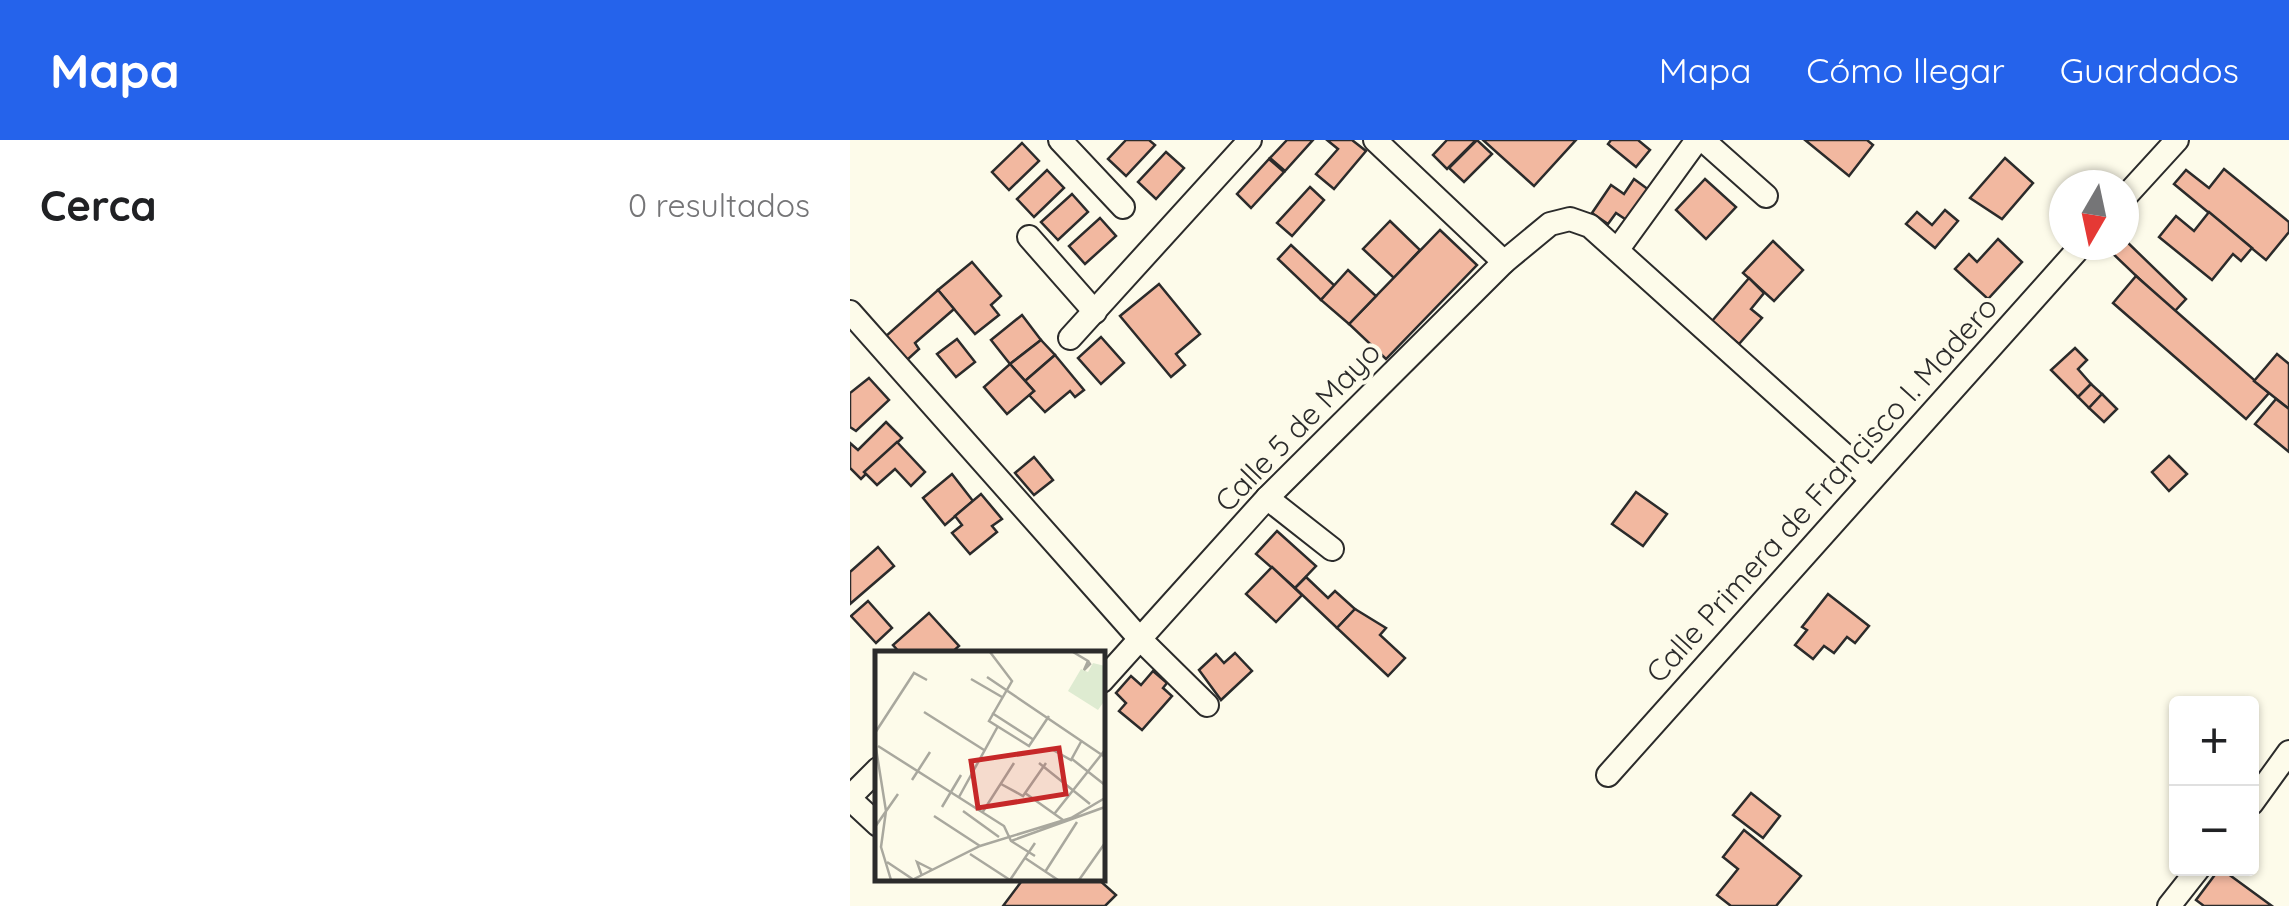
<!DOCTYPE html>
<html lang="es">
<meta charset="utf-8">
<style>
body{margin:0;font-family:Quicksand,sans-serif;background:#f2f2f2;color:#202124}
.controls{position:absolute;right:30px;bottom:30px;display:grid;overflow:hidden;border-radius:10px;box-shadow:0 2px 8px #0004}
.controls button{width:90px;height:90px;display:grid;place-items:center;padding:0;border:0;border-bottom:2px solid #e0e0e0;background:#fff;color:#202124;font:50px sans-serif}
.compass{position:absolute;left:1199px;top:30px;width:90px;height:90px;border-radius:50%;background:#fff;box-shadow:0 2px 8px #0004;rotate:189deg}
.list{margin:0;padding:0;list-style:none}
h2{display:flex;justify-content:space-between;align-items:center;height:130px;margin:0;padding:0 40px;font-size:42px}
h2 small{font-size:32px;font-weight:400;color:#757577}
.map{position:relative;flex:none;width:1439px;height:766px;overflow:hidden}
header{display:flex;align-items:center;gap:60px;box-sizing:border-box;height:140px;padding:0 50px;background:#2563eb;color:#fff}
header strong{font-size:48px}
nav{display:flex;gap:55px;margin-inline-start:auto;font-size:35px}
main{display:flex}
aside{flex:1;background:#fff}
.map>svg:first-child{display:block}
.building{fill:#f2b8a0;stroke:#2b2b2b;stroke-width:2.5}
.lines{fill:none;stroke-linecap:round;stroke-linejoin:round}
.street-casing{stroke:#2b2b2b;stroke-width:26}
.street{stroke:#fdfbea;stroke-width:22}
.labels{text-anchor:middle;stroke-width:8;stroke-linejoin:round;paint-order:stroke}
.street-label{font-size:30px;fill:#2b2b2b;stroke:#fdfbea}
.inset-road{fill:none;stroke:#a9a89e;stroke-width:2.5}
.view{fill:#c62828;fill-opacity:0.15;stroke:#c62828;stroke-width:5}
.inset-edge{fill:none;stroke:#2b2b2b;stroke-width:5}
</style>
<header>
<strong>Mapa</strong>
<nav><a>Mapa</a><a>Cómo llegar</a><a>Guardados</a></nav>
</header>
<main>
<aside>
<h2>Cerca<small>0 resultados</small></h2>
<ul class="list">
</ul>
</aside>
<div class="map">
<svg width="1439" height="766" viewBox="0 0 1439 766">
<rect width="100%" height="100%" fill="#fdfbea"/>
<g class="building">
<path d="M276,0h23l6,5 -29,31 -18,-17z"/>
<path d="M437,0h26l-28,31 -15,-13z"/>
<path d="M477,0h25l14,11 -32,38 -18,-15 22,-25z"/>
<path d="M597,0h29l-29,29 -14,-14z"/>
<path d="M627,0l15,14 -28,28 -15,-14z"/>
<path d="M633,0h93l-42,46z"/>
<path d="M761,0h27l12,10 -14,17 -28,-23z"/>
<path d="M955,0h62l6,5 -24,31z"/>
<path d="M172,3l17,18 -30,29 -17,-18z"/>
<path d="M316,12l18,16 -28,31 -18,-17z"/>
<path d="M1155,18l28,25 -31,36 -32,-21z"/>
<path d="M419,19l15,13 -33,36 -14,-14z"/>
<path d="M1374,29l65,53v10l-23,28 -92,-76 12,-14 23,18z"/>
<path d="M197,30l17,18 -30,29 -17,-18z"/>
<path d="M784,39l15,11 -21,31 -12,-8 -8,11 -16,-11 19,-28 13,9z"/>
<path d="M855,39l31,28 -30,32 -30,-29z"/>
<path d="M460,47l14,13 -32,36 -15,-13z"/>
<path d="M222,54l16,18 -30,28 -17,-18z"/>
<path d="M1095,70l13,11 -23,27 -29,-24 11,-12 15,13z"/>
<path d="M1359,72l43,36 -11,13 -8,-7 -21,26 -53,-43 17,-21 18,15z"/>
<path d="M250,78l16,18 -31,28 -16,-18z"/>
<path d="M540,81l30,29 -26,28 -31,-29z"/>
<path d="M590,90l37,35 -91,94 -37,-35z"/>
<path d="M1148,99l24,23 -34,37 -33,-30 14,-15 8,8z"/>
<path d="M1274,99l62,60 -12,13 -66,-63 16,-4z"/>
<path d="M923,101l30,29 -29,31 -31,-28z"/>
<path d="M441,105l44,41 -14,14 -43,-41z"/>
<path d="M122,122l29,34 -10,9 8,10 -24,19 -37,-44z"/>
<path d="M498,130l28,26 -27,28 -28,-24z"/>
<path d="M1286,136l133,117 -23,26 -133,-116z"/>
<path d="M899,138l15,15 -13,16 11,9 -23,26 -27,-23z"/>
<path d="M309,144l41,50 -24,20 9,11 -14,12 -51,-61z"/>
<path d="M88,150l16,19 -39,34 4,6 -12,11 -21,-24z"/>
<path d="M172,175l19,25 -31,24 -19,-24z"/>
<path d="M251,197l23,26 -23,21 -23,-26z"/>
<path d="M107,199l18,23 -19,15 -19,-23z"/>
<path d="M191,200l14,15 -30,26 -15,-17z"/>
<path d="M1225,208l12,12 -9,9 13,15 -13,13 -27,-27z"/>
<path d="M1427,214l12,10v45l-35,-28z"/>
<path d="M205,215l29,35 -9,7 -5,-6 -25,21 -16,-17 5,-4 -9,-10z"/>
<path d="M160,224l24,27 -27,23 -23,-27z"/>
<path d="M19,238l20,22 -33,31 -6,-4v-34z"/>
<path d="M1241,244l11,10 -13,14 -11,-11z"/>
<path d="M1252,254l15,15 -13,13 -15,-14z"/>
<path d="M1426,259l13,10v43l-34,-28z"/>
<path d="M36,282l16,16 -41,41 -11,-11v-25l8,7z"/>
<path d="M47,302l28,30 -14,14 -16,-17 -18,16 -13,-13z"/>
<path d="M1319,316l18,18 -18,17 -17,-19z"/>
<path d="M184,317l19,23 -19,15 -19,-22z"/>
<path d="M102,334l21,27 -28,24 -22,-27z"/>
<path d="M786,352l31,22 -24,32 -31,-22z"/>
<path d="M131,354l21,25 -10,7 5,6 -27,22 -18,-21 10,-8 -7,-9z"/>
<path d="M427,391l39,35 -21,22 -39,-34z"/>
<path d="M28,407l16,19 -44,38v-32z"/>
<path d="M422,427l30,28 -26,27 -30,-28z"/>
<path d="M456,437l22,21 7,-7 20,18 -18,19 -42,-40z"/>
<path d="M978,454l41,32 -14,17 -8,-6 -13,16 -10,-7 -11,13 -18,-14 12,-15 -5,-3z"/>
<path d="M18,461l24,27 -16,15 -25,-27z"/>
<path d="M505,469l31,19 -6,7 25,23 -17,18 -51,-48z"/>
<path d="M79,473l30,33 -9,8h-49l-8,-9z"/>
<path d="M385,513l17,18 -31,29 -22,-30 17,-16 8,9z"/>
<path d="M303,531l14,12 -4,5 9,8 -30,34 -23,-19 7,-8 -10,-10 15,-17 10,9z"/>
<path d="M901,653l29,23 -17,22 -30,-23z"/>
<path d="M894,690l57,46 -25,30h-45l-14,-11 21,-26 -15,-12z"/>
<path d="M1370,728l52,38h-68l-8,-6z"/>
<path d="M174,738h73l19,17 -11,11h-102z"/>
</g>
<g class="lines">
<defs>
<g id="street">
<path d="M210,0l63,67"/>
<path d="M525,0l129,122"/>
<path d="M853,0l63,56"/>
<path d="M1274,58l53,-58"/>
<path d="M179,97l66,75"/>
<path d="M768,109l79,-109"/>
<path d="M0,172l290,327 67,66"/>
<path d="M220,198l180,-198"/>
<path d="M417,358l65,51"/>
<path d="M252,541l165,-183 237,-236 46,-38 20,-5 20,7 280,252"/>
<path d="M758,635l474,-530"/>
<path d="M0,657l28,-28"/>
<path d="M0,659l28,26"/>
<path d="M1402,663l37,-51"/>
<path d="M1319,766l30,-38"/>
</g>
</defs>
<use href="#street" class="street-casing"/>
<use href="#street" class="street"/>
</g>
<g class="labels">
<g class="street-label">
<text transform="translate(448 287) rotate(-46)" y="10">Calle 5 de Mayo</text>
<text transform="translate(972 350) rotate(-48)" y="10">Calle Primera de Francisco I. Madero</text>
</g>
</g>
<g transform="translate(25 511)">
<rect width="230" height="230" fill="#fdfbea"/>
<path d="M218,12l12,3v34l-7,10 -30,-19 13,-22 7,3z" fill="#deebd1"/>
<path class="inset-road" d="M115,1l22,29 -23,40 40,25 20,-30M198,1l15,9 -4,9 6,-6 -2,-3M112,26l118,80M96,28l31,18M49,61l60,38M117,62l42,27M0,82l39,-60 13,7M0,91l11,69 -5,36 10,33M3,95l126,80 7,15 24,15M178,99l18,10 11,-20M197,108l33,26M164,112l51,41M37,129l18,-28M126,133l22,12 23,-33M150,142l38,27M84,146l39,-71M67,156l19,-32M88,160l36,26M107,162l32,-50M180,162l50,-63M59,165l46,30M0,176l23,-33M136,190l94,-34M95,203l40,26M150,207l33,22M12,211l27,18M170,221l32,-50M47,225l-5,-14 16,8M37,229l68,-34 91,-28 34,-20M135,229l25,-37M204,229l26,-37"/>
<path class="view" d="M184,97l7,46 -88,14 -7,-47z"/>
<rect width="230" height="230" class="inset-edge"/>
</g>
</svg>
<div class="controls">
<button>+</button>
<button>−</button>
</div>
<svg class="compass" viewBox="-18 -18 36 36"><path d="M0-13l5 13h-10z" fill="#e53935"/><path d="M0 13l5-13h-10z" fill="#757577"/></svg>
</div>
</main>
